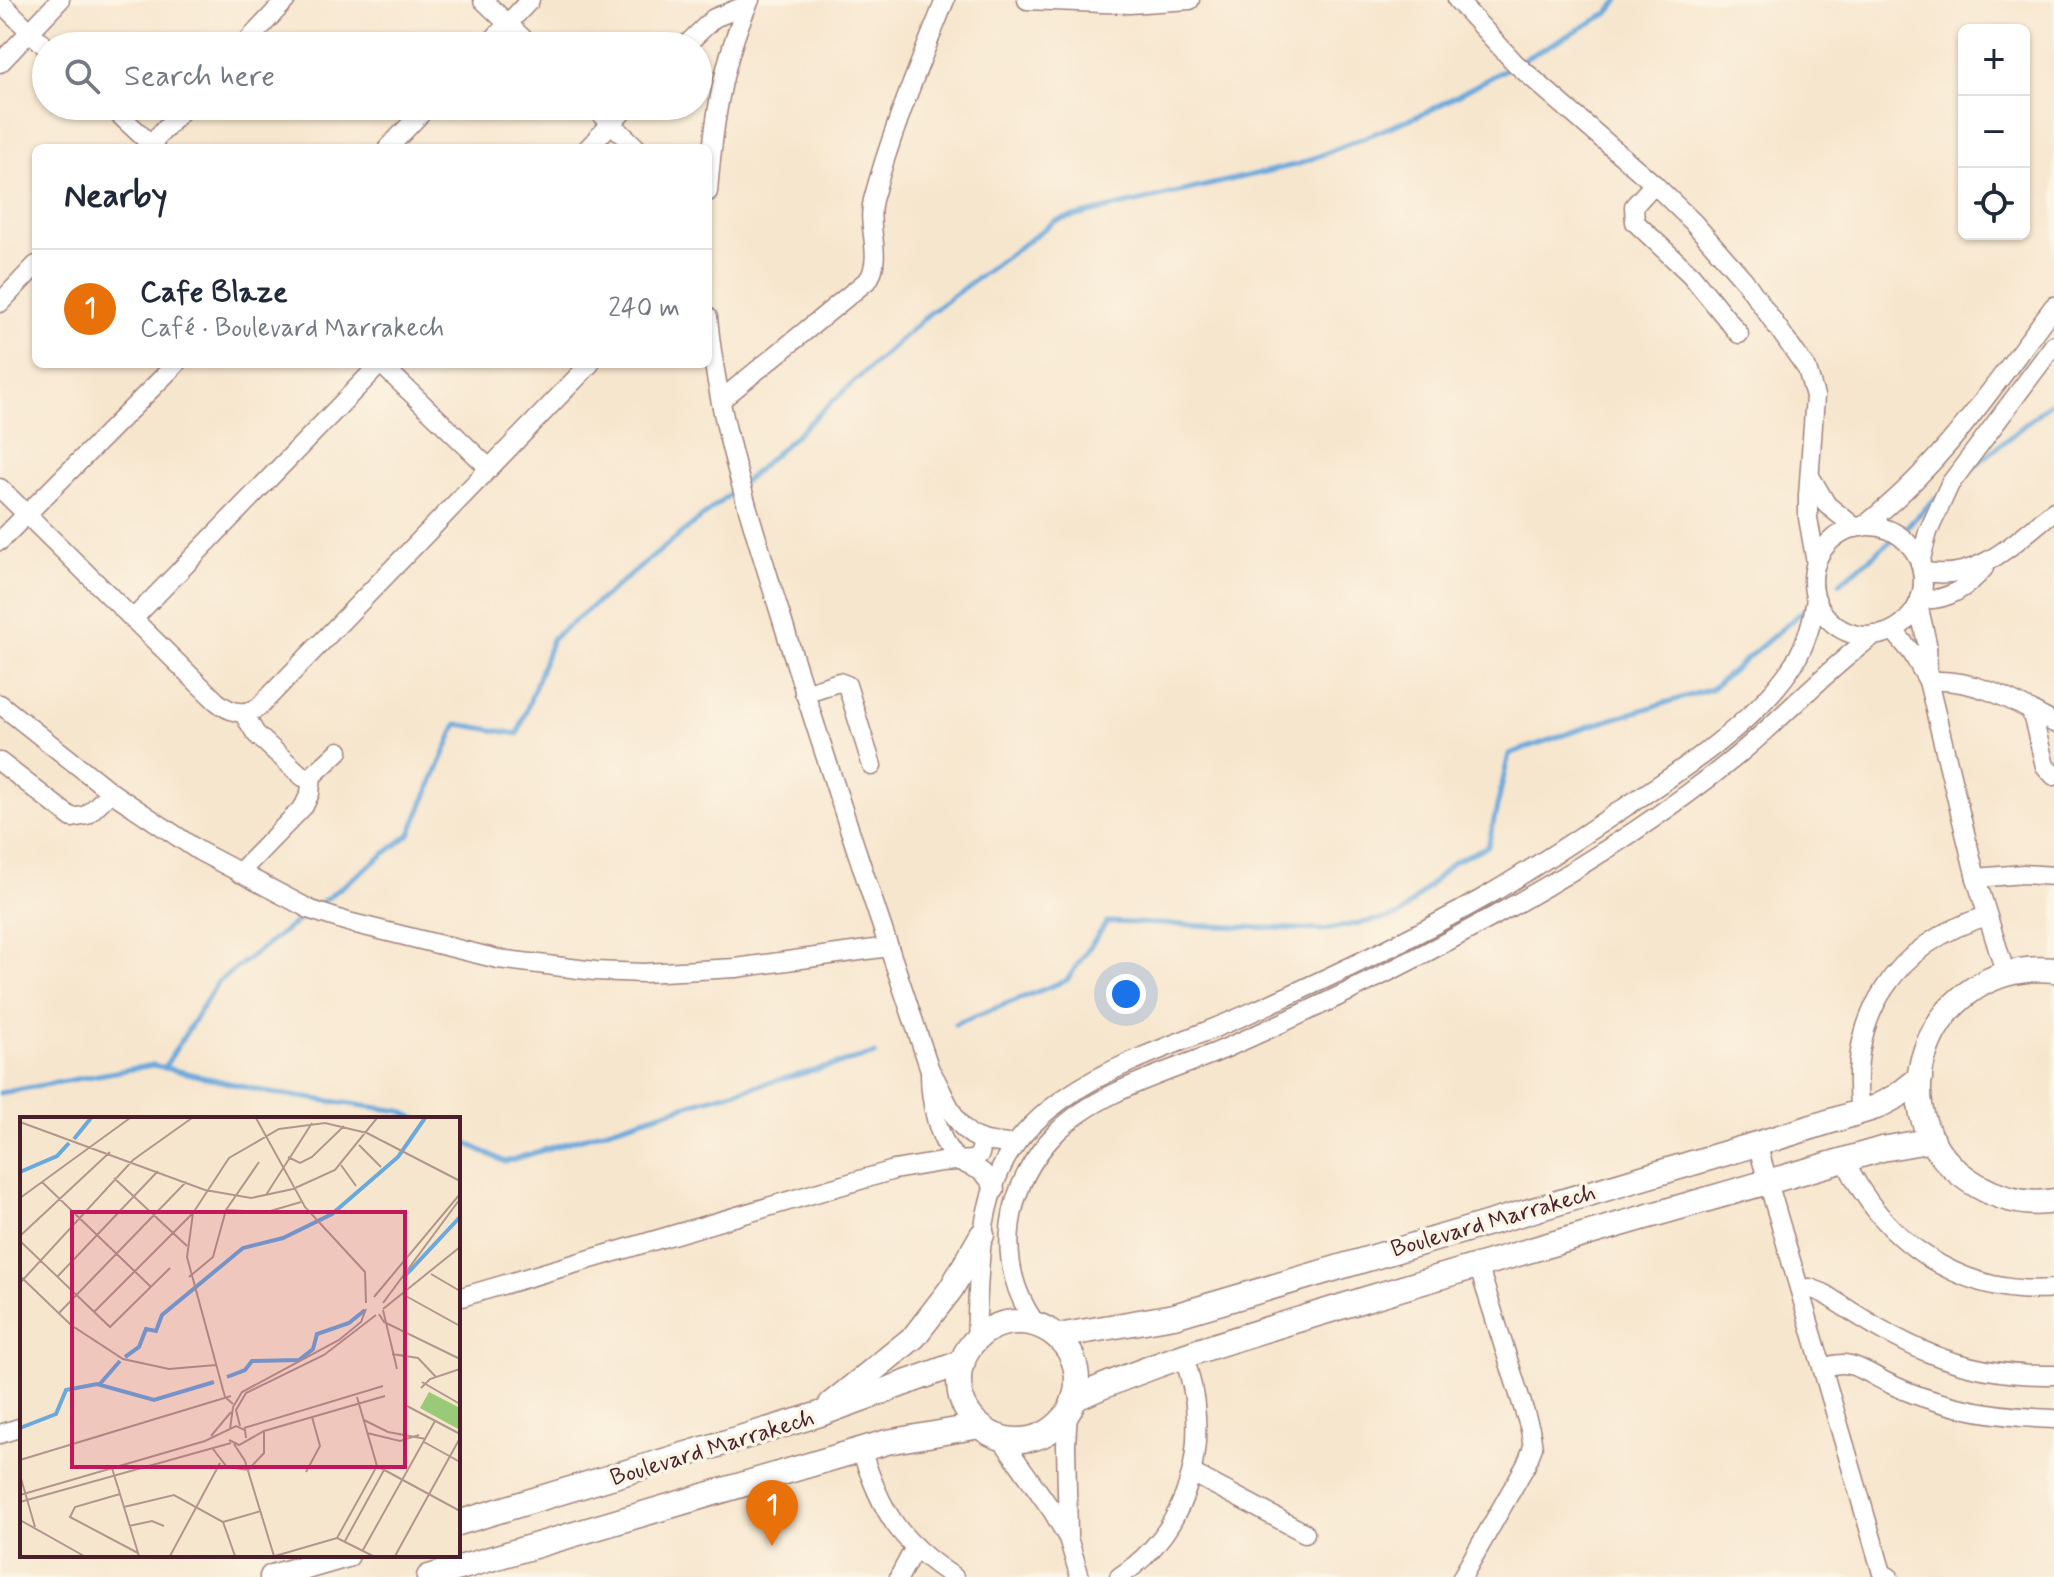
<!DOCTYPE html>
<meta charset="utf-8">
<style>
body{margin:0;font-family:Mynerve,sans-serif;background:#f6f6f7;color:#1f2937}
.controls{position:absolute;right:24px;top:24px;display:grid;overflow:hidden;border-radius:12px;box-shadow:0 2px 6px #0004}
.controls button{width:72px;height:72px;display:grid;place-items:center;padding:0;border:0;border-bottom:2px solid #e0e1e3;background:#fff;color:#1f2937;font:40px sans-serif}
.you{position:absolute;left:1126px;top:994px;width:28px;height:28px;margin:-20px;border:6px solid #fff;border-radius:50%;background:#1a73e8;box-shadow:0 0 0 12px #1a73e833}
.badge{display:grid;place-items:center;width:52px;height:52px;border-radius:50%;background:#b5179e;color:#fff;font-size:26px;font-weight:700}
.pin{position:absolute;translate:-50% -66px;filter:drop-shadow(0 2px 4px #0008)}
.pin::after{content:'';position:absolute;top:42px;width:28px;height:24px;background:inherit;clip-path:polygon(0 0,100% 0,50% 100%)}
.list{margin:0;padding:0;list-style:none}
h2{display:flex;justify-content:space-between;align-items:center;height:104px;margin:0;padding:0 32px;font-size:34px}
h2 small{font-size:26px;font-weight:400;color:#747a83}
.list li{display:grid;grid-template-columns:52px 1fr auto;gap:24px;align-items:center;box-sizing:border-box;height:120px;padding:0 32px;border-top:2px solid #e0e1e3}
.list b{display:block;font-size:30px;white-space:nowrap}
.list p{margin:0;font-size:26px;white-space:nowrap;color:#747a83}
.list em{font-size:26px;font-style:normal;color:#747a83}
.icon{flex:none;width:44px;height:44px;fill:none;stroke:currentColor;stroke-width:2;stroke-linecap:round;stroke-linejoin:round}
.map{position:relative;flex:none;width:2054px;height:1577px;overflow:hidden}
.search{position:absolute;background:#fff;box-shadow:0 2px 6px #0004;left:32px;top:32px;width:680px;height:88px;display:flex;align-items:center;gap:20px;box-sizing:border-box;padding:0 28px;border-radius:44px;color:#747a83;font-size:30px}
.panel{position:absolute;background:#fff;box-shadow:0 2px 6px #0004;left:32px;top:144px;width:680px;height:224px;border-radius:12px}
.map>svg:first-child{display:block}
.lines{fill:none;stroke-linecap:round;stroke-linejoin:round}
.stream{stroke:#69a9dc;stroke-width:5}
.minor-casing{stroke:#a0827c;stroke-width:21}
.major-casing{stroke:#a0827c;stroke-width:27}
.minor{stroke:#fff;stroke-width:18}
.major{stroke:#fff;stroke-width:24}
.labels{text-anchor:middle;stroke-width:7;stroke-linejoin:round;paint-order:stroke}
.street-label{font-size:24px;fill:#4a1f2b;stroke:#fcf5e5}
.inset-river{fill:none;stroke:#69a9dc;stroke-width:4}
.inset-road{fill:none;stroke:#b2968d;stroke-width:2}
.view{fill:#c2185b;fill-opacity:0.15;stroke:#c2185b;stroke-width:4}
.inset-edge{fill:none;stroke:#4a1f2b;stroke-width:4}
</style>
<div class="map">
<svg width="2054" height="1577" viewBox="0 0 2054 1577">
<rect width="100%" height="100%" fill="#fcf5e5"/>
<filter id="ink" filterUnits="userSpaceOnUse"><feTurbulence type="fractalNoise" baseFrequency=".0125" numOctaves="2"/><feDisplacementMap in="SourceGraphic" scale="16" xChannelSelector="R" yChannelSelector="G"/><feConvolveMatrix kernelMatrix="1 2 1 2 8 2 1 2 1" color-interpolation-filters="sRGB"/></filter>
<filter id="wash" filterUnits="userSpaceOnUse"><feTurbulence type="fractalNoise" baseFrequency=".006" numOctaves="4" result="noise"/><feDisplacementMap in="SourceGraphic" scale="32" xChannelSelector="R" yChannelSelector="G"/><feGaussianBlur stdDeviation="1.8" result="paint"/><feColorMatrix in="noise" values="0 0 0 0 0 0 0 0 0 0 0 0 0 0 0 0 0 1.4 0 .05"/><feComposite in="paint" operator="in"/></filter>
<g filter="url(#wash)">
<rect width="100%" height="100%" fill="#f7e6ce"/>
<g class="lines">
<g class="stream">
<path d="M1969,471l85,-71"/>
<path d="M744,482l187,-170 124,-91 244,-57 128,-52 180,-98 12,-14"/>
<path d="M1904,529l32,-31"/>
<path d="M1840,583l54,-45"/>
<path d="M317,906l93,-72 47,-110 61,10 34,-95 184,-150"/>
<path d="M955,1024l112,-44 40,-58 216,8 76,-14 54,-54 35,-16 21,-92 77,-27 125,-38 99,-84"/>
<path d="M164,1068l54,-86 91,-70"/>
<path d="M0,1093l153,-28 118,28 130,18 16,8"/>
<path d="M458,1139l47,23 199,-62 171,-46"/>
</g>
</g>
</g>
<g filter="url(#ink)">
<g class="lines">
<defs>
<g id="minor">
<path d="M483,0l48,46"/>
<path d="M1027,0l102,4 61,-4"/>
<path d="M1457,0l59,64 138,120 39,38 51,58 63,89 8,27 -7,100v22l8,45"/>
<path d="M0,2l46,45"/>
<path d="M243,46l43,-46"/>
<path d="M487,46l43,-46"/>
<path d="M685,46l29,-28 33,-13"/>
<path d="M0,63l60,-63"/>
<path d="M110,106l45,42"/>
<path d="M593,106l44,42"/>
<path d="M147,148l39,-42"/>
<path d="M388,148l40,-42"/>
<path d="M588,148l40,-42"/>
<path d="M1654,184l-20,22 1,16 56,53 48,59"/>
<path d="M708,192c5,-64 14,-133 42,-192"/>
<path d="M0,303l36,-38"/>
<path d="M708,317c9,100 41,197 71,293 47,154 100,307 151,460 14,20 23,58 47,68 11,5 26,5 38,7"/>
<path d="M381,364l107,103"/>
<path d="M721,400l148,-121c14,-25 -3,-52 4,-79 18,-68 46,-134 72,-200"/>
<path d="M1810,476l17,29 29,23"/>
<path d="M0,488l216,213c13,11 28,16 43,6l331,-343"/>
<circle cx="1868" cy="581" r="55"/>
<path d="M1862,527c79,-60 133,-143 192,-221"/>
<path d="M0,541l176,-177"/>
<path d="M1920,563l8,-31 22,-48 104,-139"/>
<path d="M1922,571c55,13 92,-29 132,-60"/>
<path d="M1920,599c27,3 47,-11 64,-31"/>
<path d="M1918,604l9,39 1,35"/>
<path d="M134,618l246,-254"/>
<path d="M1893,630l19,23 16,28 48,197 29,94"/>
<path d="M1928,681c48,-3 85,20 126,42"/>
<path d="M804,693l35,-11 8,3 25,81"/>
<path d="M0,704l111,88 88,59 112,59 37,12 150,37 97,12 48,2 93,-5 153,-21"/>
<path d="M2031,710l14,56 9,10"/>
<path d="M243,713l13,21 47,43 9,-1 27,-25"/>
<path d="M0,762l72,56 15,-3 24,-23"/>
<path d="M239,873l65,-67 6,-13 2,-17"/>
<path d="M1976,878l47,-4 31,2"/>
<path d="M930,1073c0,24 7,68 26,85 19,15 25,4 39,32"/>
<path d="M1860,1112c-13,-96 36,-169 127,-196"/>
<path d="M1757,1144l125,429 7,4"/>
<path d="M1845,1160c37,81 117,137 209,129"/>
<path d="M1800,1289l10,-1 13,5c79,52 134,84 231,82"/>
<path d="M458,1298l436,-128 47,-8 32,-2 7,-6 2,-10 -3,-5"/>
<path d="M1036,1324c-44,-61 -31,-140 21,-192 42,-42 114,-60 167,-83 93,-41 184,-85 272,-134 83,-46 164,-97 237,-156 49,-40 91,-87 141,-124"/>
<path d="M976,1341c3,-63 0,-146 41,-199 56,-71 155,-93 235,-130 79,-35 157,-72 233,-115 48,-28 95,-60 142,-91 55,-36 124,-81 162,-135 16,-22 23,-46 27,-72"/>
<path d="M1823,1369c25,-13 41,2 63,13 52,26 110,35 168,37"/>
<path d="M0,1434l22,-7"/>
<path d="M1000,1437l53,75 15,26 12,39"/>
<path d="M861,1450c22,63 36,90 93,127"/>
<path d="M1192,1473l113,60"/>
<path d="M1068,1535l-2,-90 2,-33"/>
<path d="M899,1577l15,-28"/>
<path d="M1119,1577c74,-49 94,-141 64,-222"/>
<path d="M1462,1577l64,-112 7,-18 -3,-18 -52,-164"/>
</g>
<g id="major">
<path d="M2054,970c-128,-12 -188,152 -76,216 23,13 50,20 76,15"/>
<circle cx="1018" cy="1381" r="59"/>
<path d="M1058,1336l116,-20 583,-172 119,-37 21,-11 23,-18"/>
<path d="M1074,1399c94,-43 193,-69 292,-100 171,-52 344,-100 516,-150l51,-9"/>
<path d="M831,1404l83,-67 37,-48 31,-54"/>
<path d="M458,1523l362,-109 143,-52"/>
<path d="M272,1577l75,-22"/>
<path d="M429,1577l458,-135 93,-16"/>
</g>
</defs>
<use href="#minor" class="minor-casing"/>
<use href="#major" class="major-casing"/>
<use href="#minor" class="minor"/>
<use href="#major" class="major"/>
</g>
</g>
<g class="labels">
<g class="street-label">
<text transform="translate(1493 1220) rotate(-16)" y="8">Boulevard Marrakech</text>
<text transform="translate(712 1447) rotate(-17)" y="8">Boulevard Marrakech</text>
</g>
</g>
<g transform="translate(20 1117)">
<rect width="440" height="440" fill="#f7e6ce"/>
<path d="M409,275l31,16v22l-40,-22z" fill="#9ac978"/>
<path class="inset-river" d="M54,22l17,-21M0,55l37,-16 12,-13M384,160l56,-60M105,240l14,-10 7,-18 10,2 6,-16 81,-67 40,-10 49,-24 66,-57 27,-39M207,260l18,-7 7,-9 47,-1 14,-11 4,-15 32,-11 16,-13M79,268l21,-24M0,311l36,-14 10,-24 31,-6 57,16 60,-18"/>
<path class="inset-road" d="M236,1l49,89 60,65 1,31M0,5l185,68 46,8 42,-9 42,-19 42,-52M339,28l22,22M268,40l12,6 12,-6 32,-31M321,48l15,21M94,61l73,68M22,65l109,105M246,78l46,-72M0,81l110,-80M206,93l41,2 34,-10M0,119l90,-84M0,124l90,86 60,-59M411,157l29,17M0,159l51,49 52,34 46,10 47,-4M38,159l100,-105M169,160l24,-20 13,-47 33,-48M0,166l113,-123 59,-42M384,178l56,31M354,180l86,-103M363,186l77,-104M363,192l77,-62M363,193l14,59M74,195l99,-99M38,197l128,-132M359,197l5,8 76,37M372,237l26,4 18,19M402,265l38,22M401,271l9,-9 30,-10M213,287l-8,-7 -38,-140 6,-44 36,-55 50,-29 46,-6 42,10 93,48M387,289l53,28M344,303l24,12 38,7M220,309l-4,-16 10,-17 78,-38 52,-40M224,311l139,-42M210,312l3,-22 9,-15 97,-52 22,-18 5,-13M347,316l33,8 19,-6M191,319l20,-24M209,323l10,5 25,-14 121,-35M404,325l36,20M214,327l11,17 29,95M193,332l14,18 21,3 16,-17v-21M0,343l211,-64M357,349l83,45M92,351l27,88M286,355l14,-26 -8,-29M0,358l15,52M100,377l-45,13 -5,10 68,36M0,378l185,-54 31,-15 9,4 1,8M0,385l211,-59M104,390l50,-12 49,27 12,34M0,403l64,36M203,405l38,-11M109,409l23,-5 12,5M317,421l40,-72 -20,-69M317,421l36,18M325,424l39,-71M343,433l72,-129M150,439l50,-93M255,439l62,-18M375,439l65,-118"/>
<path class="view" d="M52,95h333v255h-333z"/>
<rect width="440" height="440" class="inset-edge"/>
</g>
</svg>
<div class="controls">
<button>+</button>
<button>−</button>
<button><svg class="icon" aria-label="locate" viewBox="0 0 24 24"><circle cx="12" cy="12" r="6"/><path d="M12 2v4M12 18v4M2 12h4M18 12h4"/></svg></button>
</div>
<div class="you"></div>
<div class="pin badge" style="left:772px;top:1546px;background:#e8710a">1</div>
<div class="search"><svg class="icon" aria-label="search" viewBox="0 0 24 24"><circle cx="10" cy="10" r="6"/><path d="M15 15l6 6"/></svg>Search here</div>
<section class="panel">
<h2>Nearby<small></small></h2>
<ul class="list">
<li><span class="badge" style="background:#e8710a">1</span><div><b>Cafe Blaze</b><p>Café · Boulevard Marrakech</p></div><em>240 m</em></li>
</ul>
</section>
</div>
